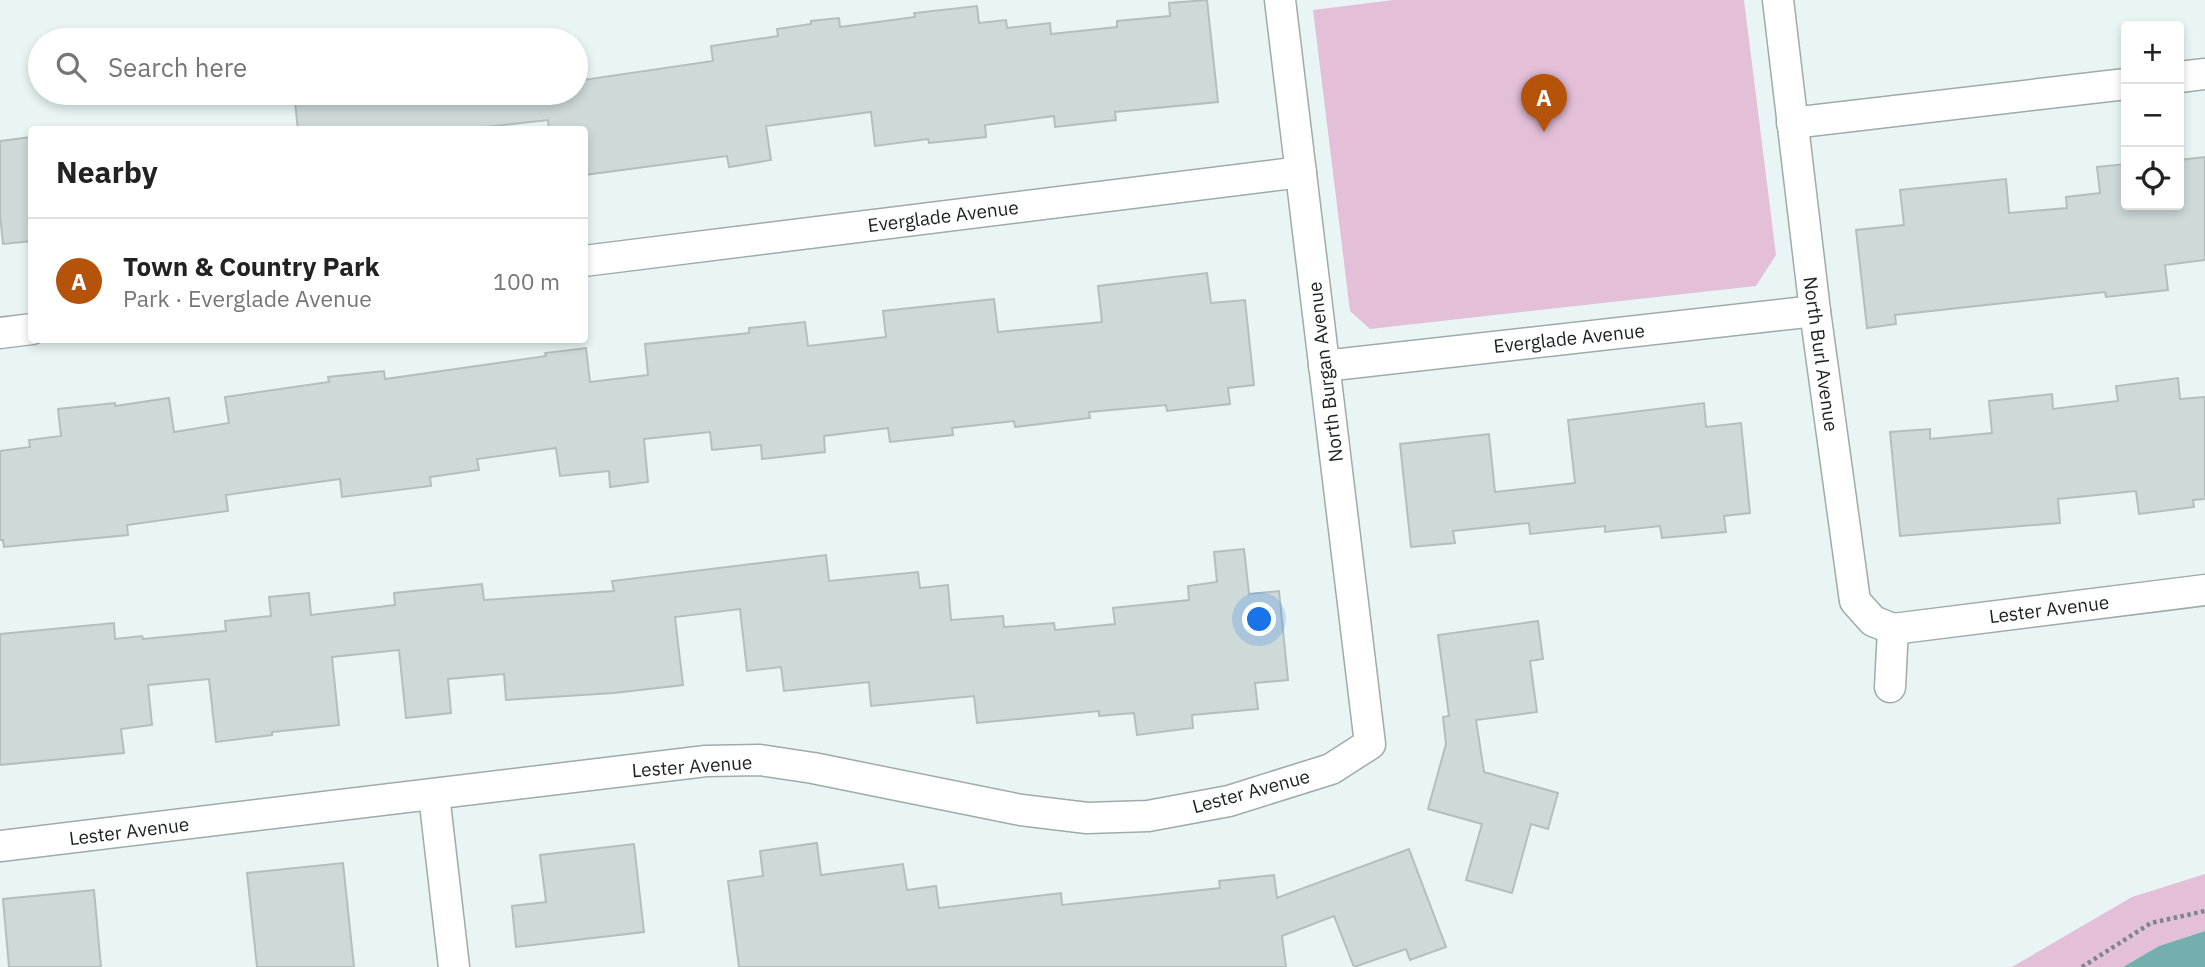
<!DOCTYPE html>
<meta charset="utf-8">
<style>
body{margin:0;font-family:"IBM Plex Sans",sans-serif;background:#f6f6f6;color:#222}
.controls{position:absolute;right:21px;top:21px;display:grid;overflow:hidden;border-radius:7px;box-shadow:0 4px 10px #0003}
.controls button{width:63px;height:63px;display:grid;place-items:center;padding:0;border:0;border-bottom:2px solid #e0e0e0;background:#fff;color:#222;font:35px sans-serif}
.you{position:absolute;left:1260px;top:620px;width:24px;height:24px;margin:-18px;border:5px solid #fff;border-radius:50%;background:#1a73e8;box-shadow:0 0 0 10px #1a73e833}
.badge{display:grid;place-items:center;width:46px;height:46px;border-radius:50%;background:#b45309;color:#fff;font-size:23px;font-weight:700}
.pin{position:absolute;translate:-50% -58px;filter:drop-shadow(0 2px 4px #0008)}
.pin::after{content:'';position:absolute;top:37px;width:24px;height:21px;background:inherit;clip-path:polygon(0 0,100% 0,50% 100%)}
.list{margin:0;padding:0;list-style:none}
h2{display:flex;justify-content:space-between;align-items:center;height:91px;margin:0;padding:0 28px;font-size:30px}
h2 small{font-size:23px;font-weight:400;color:#767676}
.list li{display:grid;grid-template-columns:46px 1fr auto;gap:21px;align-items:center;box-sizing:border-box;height:126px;padding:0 28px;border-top:2px solid #e0e0e0}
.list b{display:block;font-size:26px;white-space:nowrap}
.list p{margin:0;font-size:23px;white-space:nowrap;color:#767676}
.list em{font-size:23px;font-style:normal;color:#767676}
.icon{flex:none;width:38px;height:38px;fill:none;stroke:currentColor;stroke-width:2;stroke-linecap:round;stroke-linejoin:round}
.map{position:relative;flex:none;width:2205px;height:967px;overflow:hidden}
.search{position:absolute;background:#fff;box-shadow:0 4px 10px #0003;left:28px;top:28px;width:560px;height:77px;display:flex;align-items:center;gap:18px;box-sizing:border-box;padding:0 24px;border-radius:38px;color:#767676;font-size:26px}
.panel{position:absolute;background:#fff;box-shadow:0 4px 10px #0003;left:28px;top:126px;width:560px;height:217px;border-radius:7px}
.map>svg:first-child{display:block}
.green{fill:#e3bfd8}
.water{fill:#74afad}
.building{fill:#cedada;stroke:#b3bfbe;stroke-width:2}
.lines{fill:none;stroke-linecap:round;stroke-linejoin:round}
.street-casing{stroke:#9faaaa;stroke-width:33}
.path{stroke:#7d8686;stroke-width:4.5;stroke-dasharray:3.5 3.5;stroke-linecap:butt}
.street{stroke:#fff;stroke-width:30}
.labels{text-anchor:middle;stroke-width:6;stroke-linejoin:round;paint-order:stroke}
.street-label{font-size:19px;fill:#1b2020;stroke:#fff}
</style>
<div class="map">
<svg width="2205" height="967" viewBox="0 0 2205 967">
<rect width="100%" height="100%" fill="#e9f5f5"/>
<g class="green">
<path d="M1393,0h351l32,255 -20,31 -386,43 -20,-18 -37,-301z"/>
<path d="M2205,874v57l-46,15 -36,21h-111l120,-70z"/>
</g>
<path class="water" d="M2205,931v36h-82l36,-21z"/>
<g class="building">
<path d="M1207,0l11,102 -103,10 1,8 -61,7 -1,-11 -69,9 1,12 -57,6 -1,-4 -53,7 -4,-34 -105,14 5,34 -42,7 -2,-11 -143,19v-45h-35l-1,-10 -62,7v3h-188l-4,-37h91l1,7 68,-7h122v-12l137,-20 -2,-15 67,-10 -1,-7 34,-5v-3l28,-3 1,9 75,-10 -1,-4 63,-7 2,17 27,-3 1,8 43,-5 1,11 66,-7v-6l53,-5 -1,-13z"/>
<path d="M32,137v104l-29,3 -3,-30v-73z"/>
<path d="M2205,157v103l-40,5 3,25 -62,7 -1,-5 -210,23 1,9 -29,4 -11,-98 48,-5 -4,-35 106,-11 3,34 58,-5 -1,-11 34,-4 -3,-26 29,-3v41h53v-45z"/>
<path d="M1207,273l4,30 34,-3 9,85 -26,3 2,16 -63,7 -1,-6 -77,7 1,6 -75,9 -1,-6 -62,7 1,7 -63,7 -2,-14 -64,8 1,16 -63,7 -1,-14 -49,5 -2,-18 -66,7 4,43 -38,5 -1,-16 -49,5 -4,-28 -79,11 2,11 -49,7 1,9 -89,11 -2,-18 -114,16 2,16 -101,14 1,10 -124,12 -1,-7h-3v-89l30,-4 -1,-7 32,-4 -3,-27 57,-6v3l54,-8 5,34 55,-9 -4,-26 104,-15 -1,-5 56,-6 1,8 161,-23 -1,-3 41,-5 4,34 58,-7 -3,-31 104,-11v-5l56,-6 3,24 78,-9 -3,-26 111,-12 4,33 104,-10 -4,-36z"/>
<path d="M2178,378l2,21 25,-2v102l-12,1 1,7 -55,7 -3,-23 -78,8 2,24 -160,13 -10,-104 40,-3v10l62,-6 -3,-32 63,-7 1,15 65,-8 -2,-15z"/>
<path d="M1704,403l2,24 35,-4 9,90 -26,3 2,16 -64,6 -2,-12 -55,6v-6l-75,8 -1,-11 -76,8 2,12 -44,4 -11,-103 89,-10 6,58 80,-9 -7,-63z"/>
<path d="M1244,549l5,45 30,-3 9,89 -33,3 3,26 -66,6 1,13 -56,7 -3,-22 -35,3v-5l-122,12 -3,-27 -103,10 -2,-24 -85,9 -3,-24 -34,4 -7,-62 -65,8 8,68 -69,8 -108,7 -2,-26 -56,5 3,34 -45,5 -7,-68 -67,7 7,68 -67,7v3l-56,7 -7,-63 -61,6 4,40 -31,4 3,24 -124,12v-131l114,-11 1,16 27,-3 1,3 83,-8 -1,-10 46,-5 -2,-19 40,-4 2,22 84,-10 -1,-12 88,-9 2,16 130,-9 -2,-10 214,-26 3,26 89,-9 2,16 28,-3 3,35 52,-4 1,11 50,-4 1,7 60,-6 -2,-16 76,-8 -1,-14 29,-4 -3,-30z"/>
<path d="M1538,621l5,38 -13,2 7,51 -61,8 8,52 74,21 -10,36 -17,-5 -19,69 -46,-13 16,-56 -54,-15 18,-65 -3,-27 6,-1 -11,-81z"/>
<path d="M817,843l4,32 82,-11 4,26 29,-4 3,22 122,-15 1,12 158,-17 -1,-7 55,-6 3,23 132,-49 37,98 -36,13 -4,-11 -52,18 -20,-51 -52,20 4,31h-547l-11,-86 35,-5 -3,-25z"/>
<path d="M634,844l10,88 -128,15 -4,-41 34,-4 -6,-47z"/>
<path d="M343,863l11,104h-97l-10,-94z"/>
<path d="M94,890l7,77h-92l-6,-68z"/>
</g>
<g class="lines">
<defs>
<g id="street">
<path d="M1778,0l37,311 40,290 18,20 20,8 -3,58"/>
<path d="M2179,77l26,-3"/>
<path d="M1792,123l334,-39"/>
<path d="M584,261l717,-89"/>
<path d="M0,333l32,-4"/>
<path d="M1324,366l491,-55"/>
<path d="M1893,629l312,-39"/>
<path d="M434,795l20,172"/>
<path d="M0,846l706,-85 54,-1 53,8 208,42 66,8 61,-2 81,-15 102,-32 39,-25 -90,-744"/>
</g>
</defs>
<use href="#street" class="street-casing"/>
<path class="path" d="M2082,967l69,-44 54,-12"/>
<use href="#street" class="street"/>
</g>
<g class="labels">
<g class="street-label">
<text transform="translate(943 216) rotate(-7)" y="7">Everglade Avenue</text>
<text transform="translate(1569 338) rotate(-6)" y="7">Everglade Avenue</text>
<text transform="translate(1821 354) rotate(82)" y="7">North Burl Avenue</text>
<text transform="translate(1325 372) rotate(-97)" y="7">North Burgan Avenue</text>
<text transform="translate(2049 609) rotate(-7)" y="7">Lester Avenue</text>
<text transform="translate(692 766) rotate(-4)" y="7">Lester Avenue</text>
<text transform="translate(1251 791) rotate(-15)" y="7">Lester Avenue</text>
<text transform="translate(129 831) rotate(-7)" y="7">Lester Avenue</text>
</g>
</g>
</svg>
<div class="controls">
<button>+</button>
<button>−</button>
<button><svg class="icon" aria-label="locate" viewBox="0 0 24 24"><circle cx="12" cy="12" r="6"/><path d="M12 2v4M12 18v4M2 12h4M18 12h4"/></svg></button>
</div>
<div class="you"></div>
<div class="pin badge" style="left:1544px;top:132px">A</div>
<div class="search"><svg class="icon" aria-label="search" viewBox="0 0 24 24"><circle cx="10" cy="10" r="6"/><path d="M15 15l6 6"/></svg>Search here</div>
<section class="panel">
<h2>Nearby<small></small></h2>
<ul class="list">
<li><span class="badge">A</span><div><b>Town &amp; Country Park</b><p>Park · Everglade Avenue</p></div><em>100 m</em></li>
</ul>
</section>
</div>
